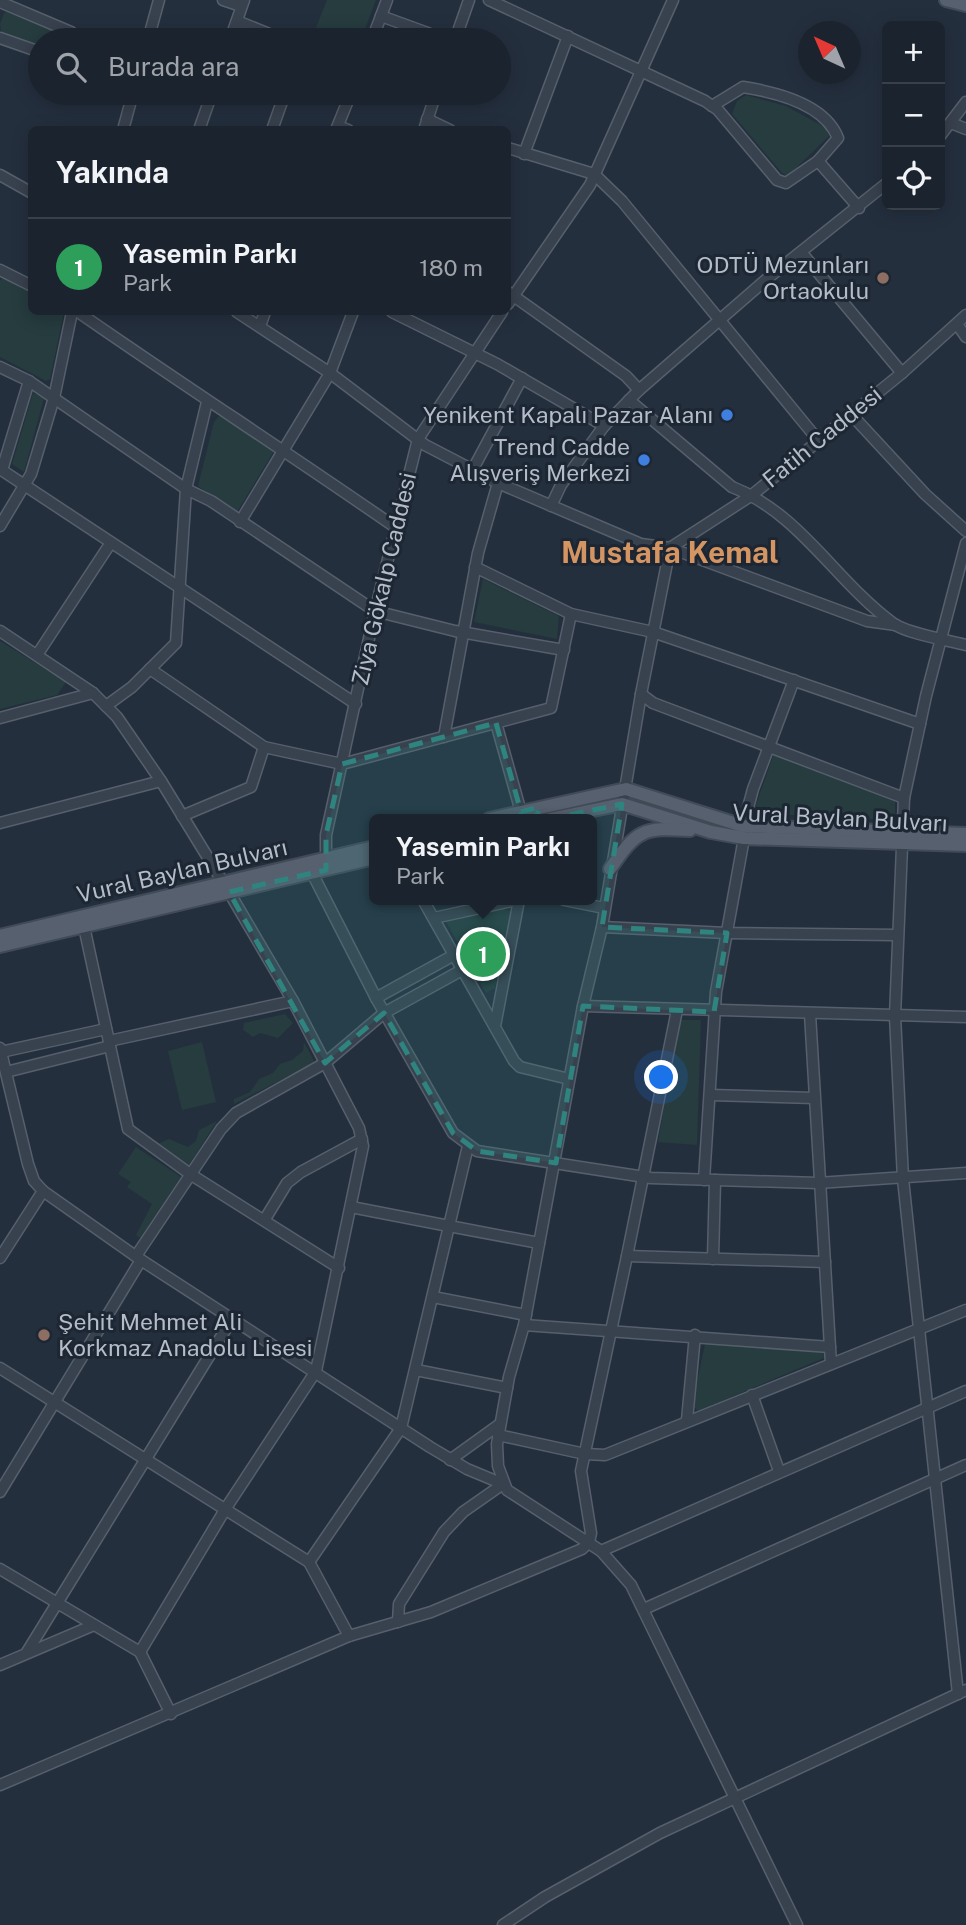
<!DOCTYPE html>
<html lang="tr">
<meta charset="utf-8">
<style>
body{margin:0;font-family:"Public Sans",sans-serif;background:#242b36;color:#f1f3f6}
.controls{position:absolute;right:21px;top:21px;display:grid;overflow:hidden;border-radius:10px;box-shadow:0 4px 18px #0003}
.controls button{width:63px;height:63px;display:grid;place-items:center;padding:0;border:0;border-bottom:2px solid #39404a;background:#1b232e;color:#f1f3f6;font:35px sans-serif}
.compass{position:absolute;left:798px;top:21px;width:63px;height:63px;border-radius:50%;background:#1b232e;box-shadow:0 4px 18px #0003;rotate:316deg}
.you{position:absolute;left:662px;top:1078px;width:24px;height:24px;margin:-18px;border:5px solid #fff;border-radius:50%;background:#1a73e8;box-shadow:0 0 0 10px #1a73e833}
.badge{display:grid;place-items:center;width:46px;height:46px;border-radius:50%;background:#8ab4f8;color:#fff;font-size:23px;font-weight:700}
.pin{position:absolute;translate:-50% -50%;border:4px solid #fff;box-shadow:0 2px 7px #0006}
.popup{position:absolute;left:369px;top:814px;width:228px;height:91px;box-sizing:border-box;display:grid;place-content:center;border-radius:10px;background:#1b232e;filter:drop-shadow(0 2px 5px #0005);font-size:23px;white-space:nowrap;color:#a0a4aa}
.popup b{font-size:26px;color:#f1f3f6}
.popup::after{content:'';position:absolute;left:50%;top:100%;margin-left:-14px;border:14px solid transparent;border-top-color:#1b232e}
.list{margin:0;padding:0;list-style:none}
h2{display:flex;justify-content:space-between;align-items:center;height:91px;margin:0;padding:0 28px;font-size:30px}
h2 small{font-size:23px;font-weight:400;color:#a0a4aa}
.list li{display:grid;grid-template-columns:46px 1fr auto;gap:21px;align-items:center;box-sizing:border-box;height:98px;padding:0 28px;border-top:2px solid #39404a}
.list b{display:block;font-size:26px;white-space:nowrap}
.list p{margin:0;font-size:23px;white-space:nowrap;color:#a0a4aa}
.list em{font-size:23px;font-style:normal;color:#a0a4aa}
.icon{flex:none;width:38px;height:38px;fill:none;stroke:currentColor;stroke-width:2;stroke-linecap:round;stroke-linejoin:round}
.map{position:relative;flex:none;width:966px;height:1925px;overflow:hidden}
.search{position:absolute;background:#1b232e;box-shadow:0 4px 18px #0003;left:28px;top:28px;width:483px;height:77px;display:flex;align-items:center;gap:18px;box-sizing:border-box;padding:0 24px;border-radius:38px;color:#a0a4aa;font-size:26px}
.panel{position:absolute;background:#1b232e;box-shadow:0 4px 18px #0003;left:28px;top:126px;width:483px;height:189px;border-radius:10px}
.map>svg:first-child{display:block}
.green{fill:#263c3f}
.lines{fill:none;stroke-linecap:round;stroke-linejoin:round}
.minor-casing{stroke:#565f6c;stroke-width:13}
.major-casing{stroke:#414a57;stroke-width:16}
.minor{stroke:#38414e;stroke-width:10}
.major{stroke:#56606e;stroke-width:12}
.marked{fill:#308480;fill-opacity:0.2;stroke:#308480;stroke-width:5;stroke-dasharray:14 9;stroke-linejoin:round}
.education-dot{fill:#8d6e63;stroke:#1d2633;stroke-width:2.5}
.shop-dot{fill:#3f7fe0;stroke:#1d2633;stroke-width:2.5}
.labels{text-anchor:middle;stroke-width:6;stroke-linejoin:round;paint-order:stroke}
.poi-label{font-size:23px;fill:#b4bcc9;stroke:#1d2633;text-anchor:end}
.street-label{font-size:23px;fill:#b4bcc9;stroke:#1d2633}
.district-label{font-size:30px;font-weight:bold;fill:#d59563;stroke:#1d2633}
</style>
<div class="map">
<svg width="966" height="1925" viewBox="0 0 966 1925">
<rect width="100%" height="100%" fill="#242f3e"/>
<g class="green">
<path d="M327,0h49l-15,40h-50z"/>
<path d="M9,11l56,24 -2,5h-23v6l-39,-14 -1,-8 4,-11z"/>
<path d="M746,95l40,11 42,23 1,7 -41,40 -6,-3 -50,-59 5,-13z"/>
<path d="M4,278l27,15 1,19h32l-14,67 -4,2 -46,-24v-77z"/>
<path d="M33,393l11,5 -20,74 -12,-8z"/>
<path d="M220,415l54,36 -37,61 -39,-26 16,-64z"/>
<path d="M483,579l76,37 -2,23 -83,-17z"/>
<path d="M0,641l66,41 -9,13 -57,14z"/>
<path d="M774,753l121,46v17l-6,4 -136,-7z"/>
<path d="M499,908l13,3 -17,77 -9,5 -41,-73z"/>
<path d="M285,1014l8,9 -15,15 -18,-5 -7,4 -10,-7 1,-7z"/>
<path d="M679,1020h22l-4,125 -39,-3z"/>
<path d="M202,1042l14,60 -34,8 -14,-59z"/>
<path d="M304,1042l10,19 -2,3 -78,40v-5l16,-7 9,-13 14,-6 7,-9 12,-4 11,-9z"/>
<path d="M217,1121l-28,44 -32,-21 12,-5 19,8 8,-6 3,-11z"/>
<path d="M136,1147l45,30 -41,61 -4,-3 16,-31 -25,-17 4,-5 -13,-8z"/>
<path d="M705,1344l118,5 1,9 -126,53 -6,-6z"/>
</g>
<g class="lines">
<defs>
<g id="minor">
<path d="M223,0l18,6"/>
<path d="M489,0l216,101 13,9 59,70 9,3 32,-22"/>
<path d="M0,2l71,30 -3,8"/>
<path d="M381,16l66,24"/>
<path d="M237,21l47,19"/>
<path d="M0,38l40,14"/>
<path d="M148,40l11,-40"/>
<path d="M230,40l14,-40"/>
<path d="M372,40l15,-40"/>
<path d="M455,40l14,-40"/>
<path d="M712,106l31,-19c32,5 82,17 95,51l-20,23 41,47"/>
<path d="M427,119l23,11"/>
<path d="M951,123l15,6"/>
<path d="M338,126l10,4"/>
<path d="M123,130l10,-37"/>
<path d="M199,130l13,-37"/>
<path d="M272,130l13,-37"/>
<path d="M336,130l15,-37"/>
<path d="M424,130l12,-37"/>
<path d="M940,136l26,-34"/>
<path d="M508,148l86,26 28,27 196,239"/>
<path d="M524,154l44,-118"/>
<path d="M0,175l32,18"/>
<path d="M801,252l101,121"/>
<path d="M0,270l32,16"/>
<path d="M508,292l118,84 13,14"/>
<path d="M508,304l82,-119 83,-185"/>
<path d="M78,312c105,73 212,142 317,215"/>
<path d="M237,312l93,61 95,72 73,38 143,61 29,4 197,73 29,4"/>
<path d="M392,312l105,52 107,62"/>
<path d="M957,324l9,13"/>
<path d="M260,326l5,-14"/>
<path d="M0,367l29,14 157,108 25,12 164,110 80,20 109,19"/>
<path d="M629,400l103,87c68,26 104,95 162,137 15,10 53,16 72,21"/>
<path d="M850,413l75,81 41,37"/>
<path d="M0,469l356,235"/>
<path d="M473,469l49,-91"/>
<path d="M2,470l27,-89"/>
<path d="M551,506l10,-21 43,-59 35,-36 129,-112 119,-95"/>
<path d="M240,522l90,-149 23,-61"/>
<path d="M0,526l31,-52 23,-76 18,-86"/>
<path d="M475,567l96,47 82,18 267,92"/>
<path d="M0,631l93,62 24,24 44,64 68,111 64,109 66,127 4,18 -47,225 -90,137 -86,144"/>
<path d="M37,655l73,-111"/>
<path d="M150,669l114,78"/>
<path d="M641,694l12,9 251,95"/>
<path d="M106,706l26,-19 44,-44 10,-154 21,-87"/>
<path d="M0,718l93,-25"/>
<path d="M496,723l25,89"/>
<path d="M444,737l34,-184 20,-70"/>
<path d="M182,816l69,-29 13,-40 78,17 209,-56 20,-94"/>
<path d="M0,823l161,-42"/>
<path d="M743,826l10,-37 41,-109"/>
<path d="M326,863v-28l49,-224 43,-172 84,-127"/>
<path d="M310,869l66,129 77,135 24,18 174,27 167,5 148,-10"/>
<path d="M423,900l91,161 6,6 49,12"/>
<path d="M564,900l40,8"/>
<path d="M434,918l82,-18"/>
<path d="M83,922l45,207 62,45 149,94"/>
<path d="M602,927l125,6 170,2"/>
<path d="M376,998l78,-43"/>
<path d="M583,1006l383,11"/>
<path d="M677,1010l-50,246 198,6"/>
<path d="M810,1014l21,350"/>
<path d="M495,1026l24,-126"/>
<path d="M109,1041l184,-40"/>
<path d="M0,1048l28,116 6,17 9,10 98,69 289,187 37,22 36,15 -40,28 -19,20 -45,72 -1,18"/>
<path d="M1,1052l105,-23"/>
<path d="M6,1072l104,-26"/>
<path d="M710,1095l104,3"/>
<path d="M468,1146l-19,80 90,17"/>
<path d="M704,1180l12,-188 28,-154"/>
<path d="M265,1219l22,-36 14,-11 61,-33"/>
<path d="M136,1256l85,-127 15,-16 89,-50 59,-50 78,-43"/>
<path d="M0,1258l43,-67"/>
<path d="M713,1259l2,-79"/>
<path d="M433,1297l93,18"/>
<path d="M524,1325l306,22"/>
<path d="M0,1368l309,194 40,74"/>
<path d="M416,1370l91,18"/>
<path d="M752,1395l27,76"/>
<path d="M687,1420l8,-85"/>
<path d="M498,1435l87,19 20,1 361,-145"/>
<path d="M450,1460l50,-36"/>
<path d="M0,1492l141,-232"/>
<path d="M601,1551l365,-160"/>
<path d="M309,1562l92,-134 48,-202 -98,-19"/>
<path d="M0,1569l140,83 31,62"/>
<path d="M644,1609l322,-144"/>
<path d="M27,1652l205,-333"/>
<path d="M0,1665l94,-40"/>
<path d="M958,1694l-55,-515 -8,-163 9,-218 22,-102 40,-153"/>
<path d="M0,1785l349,-149 82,-24 151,-63 7,-7 2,-9 -10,-62 46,-215"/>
<path d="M503,1925l42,-28 115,-64 306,-143"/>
<path d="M797,1925l-166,-340 -30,-34 -94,-61 -9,-24 -1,-22 12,-67 15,-52 59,-319 19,-79 39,-233 29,-146 82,-53 150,-122 64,-58"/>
</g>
<g id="major">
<path d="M946,0l20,5"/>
<path d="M489,819l137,-30 117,37 223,8"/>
<path d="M550,819l72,-15 89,28 33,6 222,7"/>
<path d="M610,869c27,-39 32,-42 80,-39"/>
<path d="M0,936l374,-89"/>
<path d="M0,946l374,-88"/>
</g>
</defs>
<use href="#minor" class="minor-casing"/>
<use href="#major" class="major-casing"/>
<use href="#minor" class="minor"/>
<use href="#major" class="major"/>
</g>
<path class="marked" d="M496,723l25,89 18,-5 -3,15 86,-18 -20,123 125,6 -13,79 -131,-6 -27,157 -79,-12 -24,-18 -69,-120 -59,50 -96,-171 97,-22v-35l16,-71z"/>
<g class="education-dot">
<circle cx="883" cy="278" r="7"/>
<circle cx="44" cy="1335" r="7"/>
</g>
<g class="shop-dot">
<circle cx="727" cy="415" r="7"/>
<circle cx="644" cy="460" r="7"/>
</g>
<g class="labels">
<g class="poi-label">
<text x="869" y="273">ODTÜ Mezunları<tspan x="869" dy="26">Ortaokulu</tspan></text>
<text x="713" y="423">Yenikent Kapalı Pazar Alanı</text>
<text x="630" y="455">Trend Cadde<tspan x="630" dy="26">Alışveriş Merkezi</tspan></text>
<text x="58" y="1330" text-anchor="start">Şehit Mehmet Ali<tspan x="58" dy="26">Korkmaz Anadolu Lisesi</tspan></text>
</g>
<g class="street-label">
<text transform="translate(822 437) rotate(-39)" y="8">Fatih Caddesi</text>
<text transform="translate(384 579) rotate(-77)" y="8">Ziya Gökalp Caddesi</text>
<text transform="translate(840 818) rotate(3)" y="8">Vural Baylan Bulvarı</text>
<text transform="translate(182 871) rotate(-13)" y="8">Vural Baylan Bulvarı</text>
</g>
<g class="district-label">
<text x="670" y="563">Mustafa Kemal</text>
</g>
</g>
</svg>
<div class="controls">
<button>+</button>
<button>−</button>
<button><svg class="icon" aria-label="locate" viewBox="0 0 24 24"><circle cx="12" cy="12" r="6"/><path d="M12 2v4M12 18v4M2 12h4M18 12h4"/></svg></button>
</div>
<svg class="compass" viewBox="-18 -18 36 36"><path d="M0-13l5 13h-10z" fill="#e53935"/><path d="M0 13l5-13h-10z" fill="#a0a4aa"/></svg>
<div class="you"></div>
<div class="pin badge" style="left:483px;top:954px;background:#2e9e5b">1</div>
<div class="popup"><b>Yasemin Parkı</b>Park</div>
<div class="search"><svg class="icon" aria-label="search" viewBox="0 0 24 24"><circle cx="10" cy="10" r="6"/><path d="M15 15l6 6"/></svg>Burada ara</div>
<section class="panel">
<h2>Yakında<small></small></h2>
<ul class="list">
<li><span class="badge" style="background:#2e9e5b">1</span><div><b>Yasemin Parkı</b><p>Park</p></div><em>180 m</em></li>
</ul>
</section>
</div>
